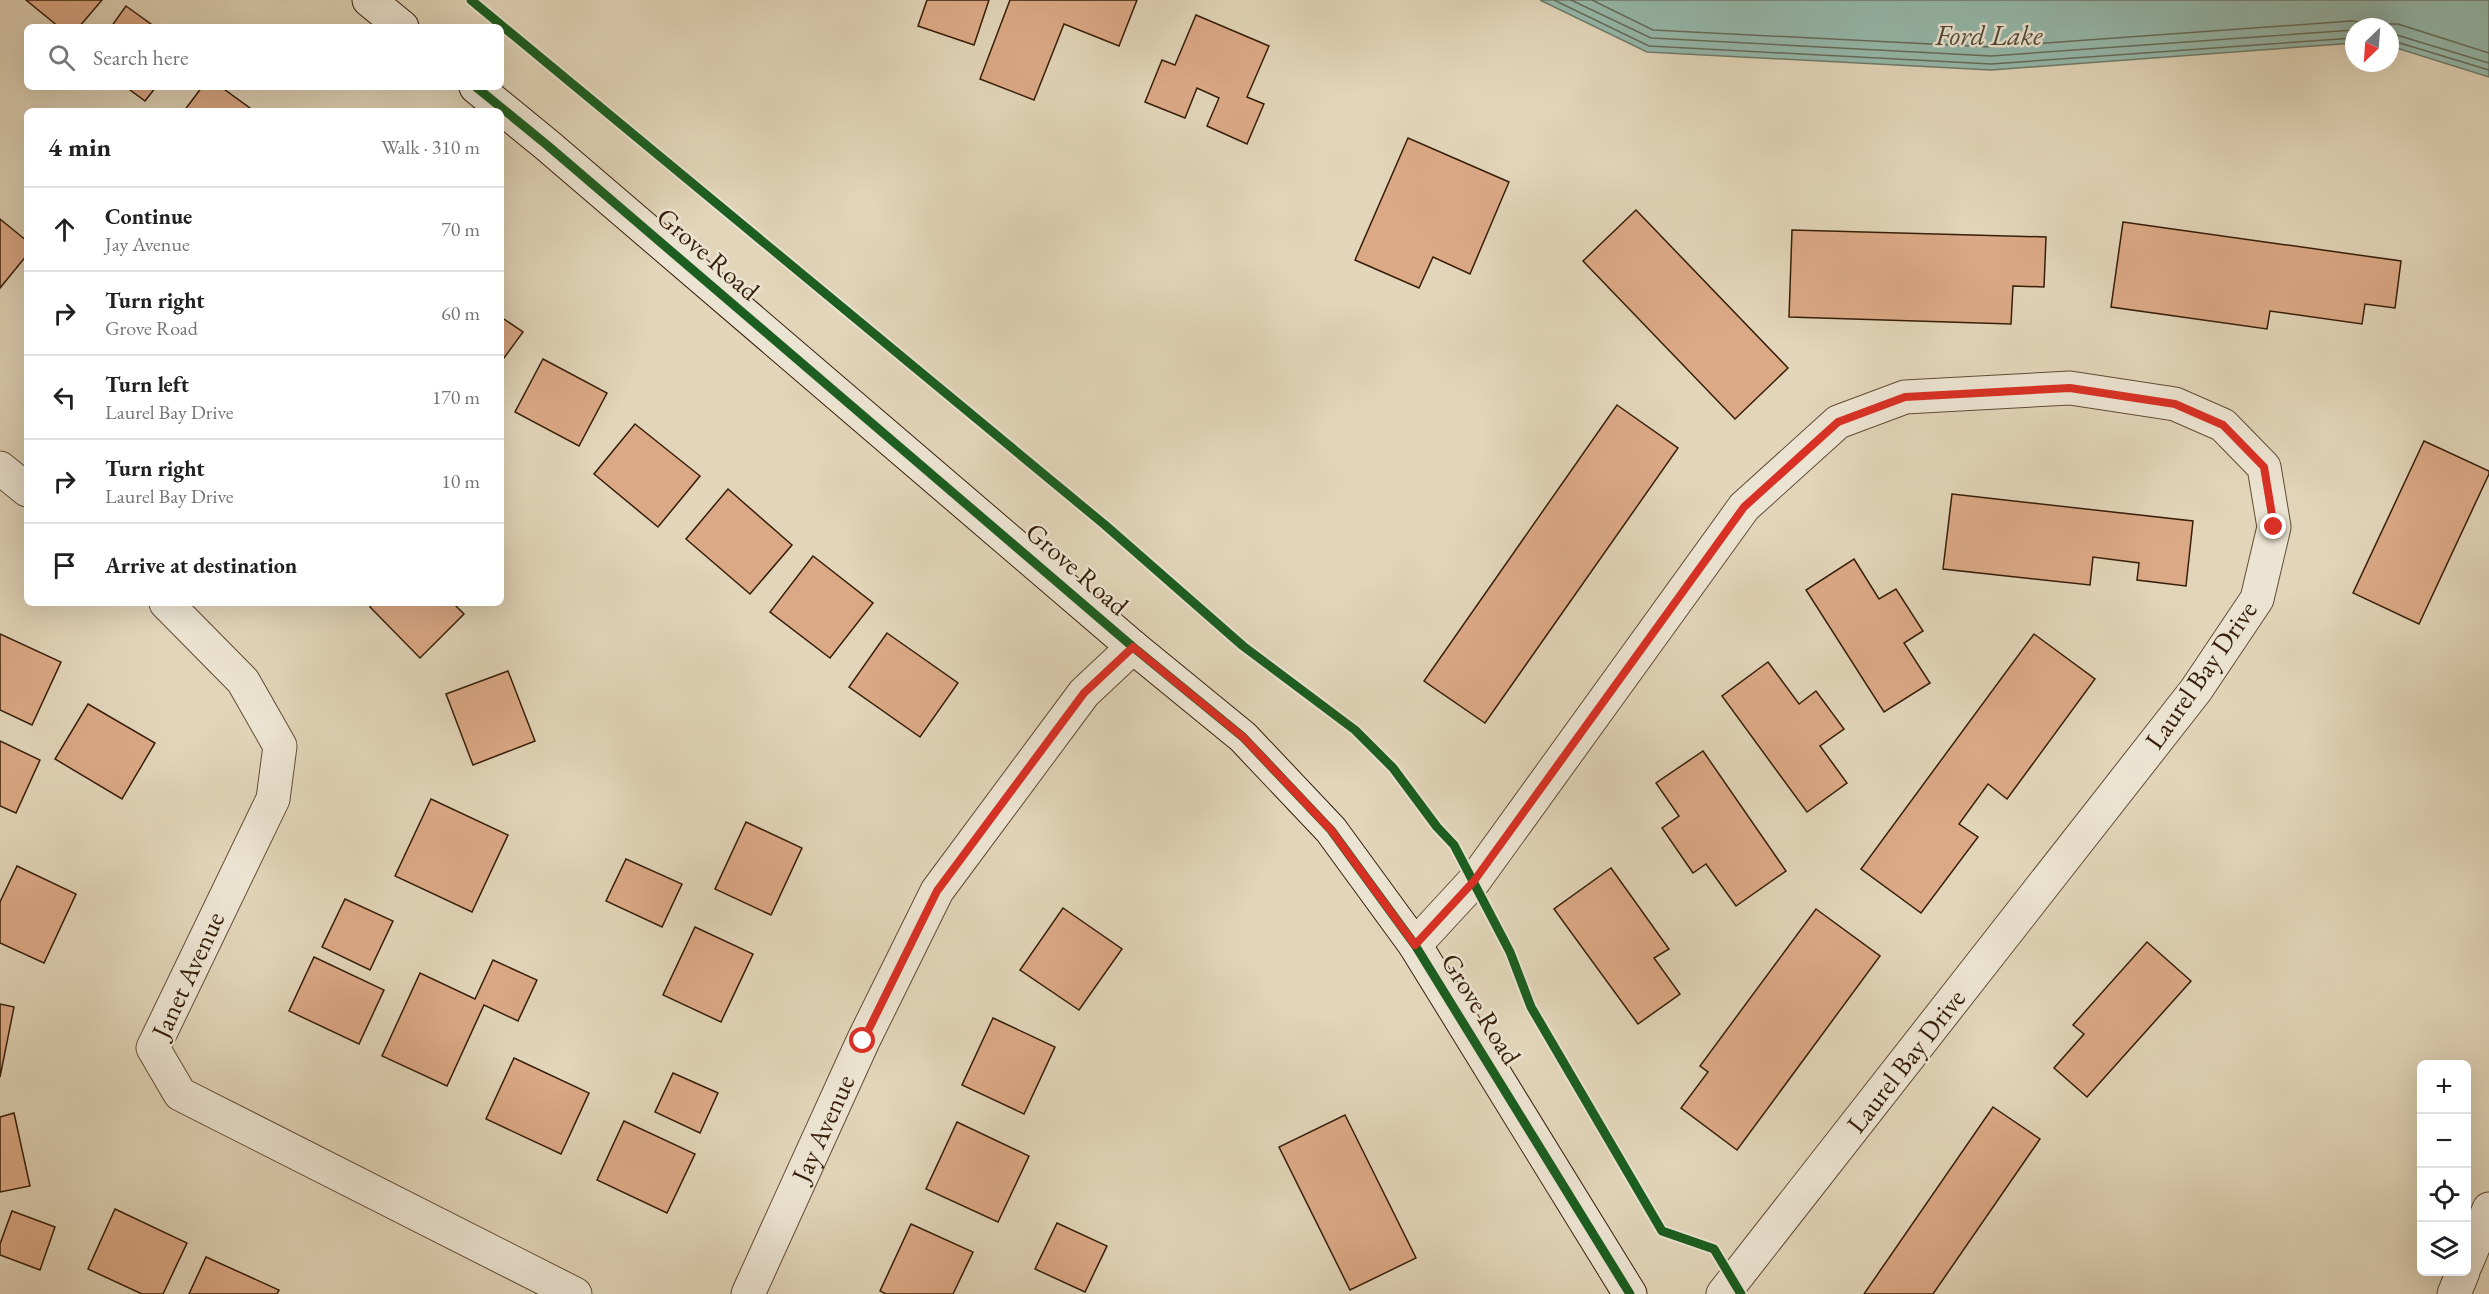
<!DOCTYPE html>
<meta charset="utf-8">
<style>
body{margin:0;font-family:"EB Garamond",serif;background:#f6f6f6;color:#202124}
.controls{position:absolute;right:18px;bottom:18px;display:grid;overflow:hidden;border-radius:9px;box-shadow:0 6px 24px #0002}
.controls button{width:54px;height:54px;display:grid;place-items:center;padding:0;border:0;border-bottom:2px solid #e0e0e0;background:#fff;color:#202124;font:30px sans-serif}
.compass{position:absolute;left:2345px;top:18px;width:54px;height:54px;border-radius:50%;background:#fff;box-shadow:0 6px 24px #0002;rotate:205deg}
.stop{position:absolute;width:18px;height:18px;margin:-14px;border:4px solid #d93025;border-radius:50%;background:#fff}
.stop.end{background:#d93025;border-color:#fff;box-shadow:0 2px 6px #0008}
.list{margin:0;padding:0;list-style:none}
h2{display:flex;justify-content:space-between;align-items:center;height:78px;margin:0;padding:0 24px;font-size:26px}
h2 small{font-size:20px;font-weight:400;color:#757577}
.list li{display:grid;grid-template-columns:39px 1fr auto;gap:18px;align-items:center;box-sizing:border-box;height:84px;padding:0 24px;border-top:2px solid #e0e0e0}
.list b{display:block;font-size:22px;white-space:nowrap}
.list p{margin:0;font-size:20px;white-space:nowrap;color:#757577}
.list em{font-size:20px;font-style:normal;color:#757577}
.icon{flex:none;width:33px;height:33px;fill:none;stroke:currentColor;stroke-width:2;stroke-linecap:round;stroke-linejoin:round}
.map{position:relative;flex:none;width:2489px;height:1294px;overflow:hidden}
.search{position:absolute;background:#fff;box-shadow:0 6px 24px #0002;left:24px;top:24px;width:480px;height:66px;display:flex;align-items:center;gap:15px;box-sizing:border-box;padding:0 21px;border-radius:9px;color:#757577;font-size:22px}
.panel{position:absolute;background:#fff;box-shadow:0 6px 24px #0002;left:24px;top:108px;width:480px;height:498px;border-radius:9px}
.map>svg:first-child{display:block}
.water{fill:#95b9ac;stroke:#6f7b6a;stroke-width:1.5}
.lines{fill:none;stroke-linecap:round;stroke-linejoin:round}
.shore{stroke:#666c5a;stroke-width:1.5}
.building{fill:#dca986;stroke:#361e08;stroke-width:1.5}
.street-casing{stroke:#614c34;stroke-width:35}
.secondary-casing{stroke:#361e08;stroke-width:35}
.street{stroke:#ece4d2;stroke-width:33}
.secondary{stroke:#ece4d2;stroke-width:33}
.cycleway-casing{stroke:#ece4d2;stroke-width:13}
.cycleway{stroke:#1b5e20;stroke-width:9}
.route{stroke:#d93025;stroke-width:8}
.labels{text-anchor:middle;stroke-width:5;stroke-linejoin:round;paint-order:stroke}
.street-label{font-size:27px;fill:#361e08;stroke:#ece4d2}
.water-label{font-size:28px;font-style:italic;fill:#524c39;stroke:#ece4d2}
</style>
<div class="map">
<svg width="2489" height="1294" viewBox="0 0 2489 1294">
<rect width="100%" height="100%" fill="#e2d5b9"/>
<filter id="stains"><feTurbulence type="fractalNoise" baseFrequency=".00333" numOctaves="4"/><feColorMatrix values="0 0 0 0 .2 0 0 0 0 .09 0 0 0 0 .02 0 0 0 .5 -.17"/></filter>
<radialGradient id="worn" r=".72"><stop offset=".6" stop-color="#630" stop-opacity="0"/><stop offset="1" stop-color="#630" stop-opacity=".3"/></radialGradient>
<path class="water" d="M1540,0h949v77l-99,-31v-19h-36v16l-363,27 -344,-18z"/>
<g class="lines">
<g class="shore">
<path d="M1554,0l95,46 342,18 363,-26"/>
<path d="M1571,0l80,38 340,18 363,-26"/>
<path d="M1592,0l61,30 338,17 360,-26 10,1 7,5"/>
<path d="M2379,27l9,-3h10l91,29"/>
<path d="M2390,33l99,30"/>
<path d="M2390,40l99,30"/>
</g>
</g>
<g class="building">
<path d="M26,0h76l-23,27h-20z"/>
<path d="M927,0h62l-15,45 -56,-19z"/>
<path d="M1010,0h127l-18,46 -55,-22 -30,76 -54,-21z"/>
<path d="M126,6l29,21h-44z"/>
<path d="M1196,15l73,31 -22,51 17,7 -17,40 -40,-18 12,-28 -22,-10 -12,30 -40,-16 17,-42 13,5z"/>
<path d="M126,87h30l-11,14z"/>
<path d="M202,87h19l33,24h-70z"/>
<path d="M1408,138l101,44 -39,92 -37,-17 -14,31 -64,-28z"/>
<path d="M1636,210l152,158 -53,51 -152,-158z"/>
<path d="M0,219l27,22v14l-27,33z"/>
<path d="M2123,222l278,39 -6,47 -30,-4 -3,20 -92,-13 -3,18 -156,-22z"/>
<path d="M1792,230l254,7 -2,50 -31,-1 -2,38 -222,-7z"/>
<path d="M501,317l22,15 -22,30z"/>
<path d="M543,359l64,34 -28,53 -64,-34z"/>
<path d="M1617,405l61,43 -193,275 -61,-42z"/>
<path d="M635,424l65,52 -42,51 -64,-53z"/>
<path d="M2424,441l65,30v3l-70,150 -66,-31z"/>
<path d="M728,489l64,56 -42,49 -64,-55z"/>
<path d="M1952,494l241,27 -7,65 -49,-6 2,-17 -46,-6 -3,28 -147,-16z"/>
<path d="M813,556l60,47 -43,55 -60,-46z"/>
<path d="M1854,559l25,40 17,-10 27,42 -19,12 26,40 -46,29 -78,-122z"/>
<path d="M373,603h80l11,11 -44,44 -50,-51z"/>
<path d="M887,633l71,50 -38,54 -71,-50z"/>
<path d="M0,634l61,28 -29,63 -32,-15z"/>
<path d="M2034,634l61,45 -88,120 -19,-15 -29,40 19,13 -57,76 -60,-44z"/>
<path d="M1768,662l31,42 17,-13 28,38 -24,17 27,37 -40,29 -85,-116z"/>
<path d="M508,671l27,70 -62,24 -27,-71z"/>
<path d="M88,704l67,39 -33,56 -67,-40z"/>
<path d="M0,741l40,19 -24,53 -16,-7z"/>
<path d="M1703,751l83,120 -50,35 -30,-42 -13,9 -31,-45 17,-12 -23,-33z"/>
<path d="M431,799l77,36 -36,77 -77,-36z"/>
<path d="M746,822l56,26 -31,67 -56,-26z"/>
<path d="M626,859l56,25 -20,43 -56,-26z"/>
<path d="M17,866l59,28 -32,69 -44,-20v-41z"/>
<path d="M1611,868l58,81 -15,9 26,36 -42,30 -84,-115z"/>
<path d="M345,899l48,22 -23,49 -48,-23z"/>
<path d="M1063,908l59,41 -43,61 -59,-40z"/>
<path d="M1816,909l64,47 -143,194 -56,-42 27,-36 -8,-6z"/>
<path d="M695,927l58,27 -32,68 -58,-27z"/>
<path d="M2147,942l44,39 -104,116 -33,-29 30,-34 -11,-9z"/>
<path d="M314,957l70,33 -25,54 -70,-33z"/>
<path d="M493,960l44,20 -19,41 -34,-16 -37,81 -65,-30 38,-83 55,26z"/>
<path d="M0,1004l14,3 -14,70z"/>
<path d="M993,1018l62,29 -31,67 -62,-29z"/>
<path d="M514,1058l75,35 -28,61 -75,-35z"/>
<path d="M673,1073l45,20 -18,40 -45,-21z"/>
<path d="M1993,1107l47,32 -107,155h-69z"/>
<path d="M14,1113l16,73 -30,6v-75z"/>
<path d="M1345,1115l71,143 -66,32 -71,-143z"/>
<path d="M624,1121l71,33 -28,59 -70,-33z"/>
<path d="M957,1122l72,34 -31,66 -72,-33z"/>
<path d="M115,1209l72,34 -24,51h-21l-54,-25z"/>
<path d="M12,1211l43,16 -15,43 -40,-15v-11z"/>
<path d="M1057,1223l50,23 -22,46 -50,-23z"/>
<path d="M911,1224l62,28 -20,42h-67l-6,-3z"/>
<path d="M206,1257l73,33 -2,4h-88z"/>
</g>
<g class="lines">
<defs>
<g id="street">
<path d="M0,468l27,22"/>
<path d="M166,603l77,78 37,65 -7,53 -120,249 27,46 395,200"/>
<path d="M1415,945l59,-64 270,-374 94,-85 67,-25 165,-9 105,16 48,21 41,42 10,60 -17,72 -61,91 -473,604"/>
<path d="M2466,1264l23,-55"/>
<path id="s1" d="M748,1294l115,-253 74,-150 147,-198 49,-46"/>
<path d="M2454,1294l9,-22"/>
</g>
<g id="secondary">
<path d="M369,0l33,27"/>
<path d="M476,87l71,58 586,502 110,90 88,93 84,115 215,349"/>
</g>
</defs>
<use href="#street" class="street-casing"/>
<use href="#secondary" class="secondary-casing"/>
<use href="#street" class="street"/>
<use href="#secondary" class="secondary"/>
<defs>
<g id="cycleway">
<path d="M471,0l634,525 138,121 112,84 38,38 44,59 17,18 56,107 21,55 131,224 52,18 27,45"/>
<path d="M476,87l71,58 586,502 110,90 88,93 84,115 215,349"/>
</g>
</defs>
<use href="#cycleway" class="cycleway-casing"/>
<use href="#cycleway" class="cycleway"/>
</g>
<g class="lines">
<path class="route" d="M863,1041l74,-150 147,-198 49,-46 110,90 88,93 84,115 59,-64 270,-374 94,-85 67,-25 165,-9 105,16 48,21 41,42 10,60"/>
</g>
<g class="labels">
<g class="street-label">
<text transform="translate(708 254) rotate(41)" y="9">Grove Road</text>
<text transform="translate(1077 569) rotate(41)" y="9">Grove Road</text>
<text transform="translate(2201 675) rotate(-55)" y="9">Laurel Bay Drive</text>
<text transform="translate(188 975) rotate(-65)" y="9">Janet Avenue</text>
<text transform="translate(1481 1009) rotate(58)" y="9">Grove Road</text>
<text transform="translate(1906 1061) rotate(-52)" y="9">Laurel Bay Drive</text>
<text dy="9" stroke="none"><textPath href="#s1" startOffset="182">Jay Avenue</textPath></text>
</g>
<g class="water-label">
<text x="1989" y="45">Ford Lake</text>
</g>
</g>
<rect width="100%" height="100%" filter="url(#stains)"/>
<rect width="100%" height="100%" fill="url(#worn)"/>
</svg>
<div class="controls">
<button>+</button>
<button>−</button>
<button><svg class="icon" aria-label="locate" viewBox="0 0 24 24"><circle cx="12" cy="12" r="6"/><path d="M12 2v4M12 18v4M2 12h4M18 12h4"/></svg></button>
<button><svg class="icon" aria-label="layers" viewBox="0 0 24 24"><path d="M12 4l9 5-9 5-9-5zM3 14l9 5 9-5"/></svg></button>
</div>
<svg class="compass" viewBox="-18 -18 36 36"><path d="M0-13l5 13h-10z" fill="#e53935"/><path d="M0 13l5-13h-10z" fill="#757577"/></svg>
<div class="stop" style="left:863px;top:1041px"></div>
<div class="stop end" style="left:2274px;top:527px"></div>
<div class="search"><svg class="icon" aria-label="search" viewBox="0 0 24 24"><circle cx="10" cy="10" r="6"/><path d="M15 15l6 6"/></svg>Search here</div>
<section class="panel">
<h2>4 min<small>Walk · 310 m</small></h2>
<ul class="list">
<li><svg class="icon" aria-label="ahead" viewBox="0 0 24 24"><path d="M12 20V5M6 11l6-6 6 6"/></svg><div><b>Continue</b><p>Jay Avenue</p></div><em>70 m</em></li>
<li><svg class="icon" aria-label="right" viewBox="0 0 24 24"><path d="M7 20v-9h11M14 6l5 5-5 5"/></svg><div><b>Turn right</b><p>Grove Road</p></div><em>60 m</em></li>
<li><svg class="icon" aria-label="left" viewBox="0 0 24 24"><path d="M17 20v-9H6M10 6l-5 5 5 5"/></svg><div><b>Turn left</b><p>Laurel Bay Drive</p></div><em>170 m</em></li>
<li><svg class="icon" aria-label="right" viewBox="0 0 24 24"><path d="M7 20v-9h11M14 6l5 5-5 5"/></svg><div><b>Turn right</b><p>Laurel Bay Drive</p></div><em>10 m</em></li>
<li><svg class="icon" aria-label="arrive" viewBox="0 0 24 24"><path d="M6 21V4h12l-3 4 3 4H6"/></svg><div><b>Arrive at destination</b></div></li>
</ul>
</section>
</div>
